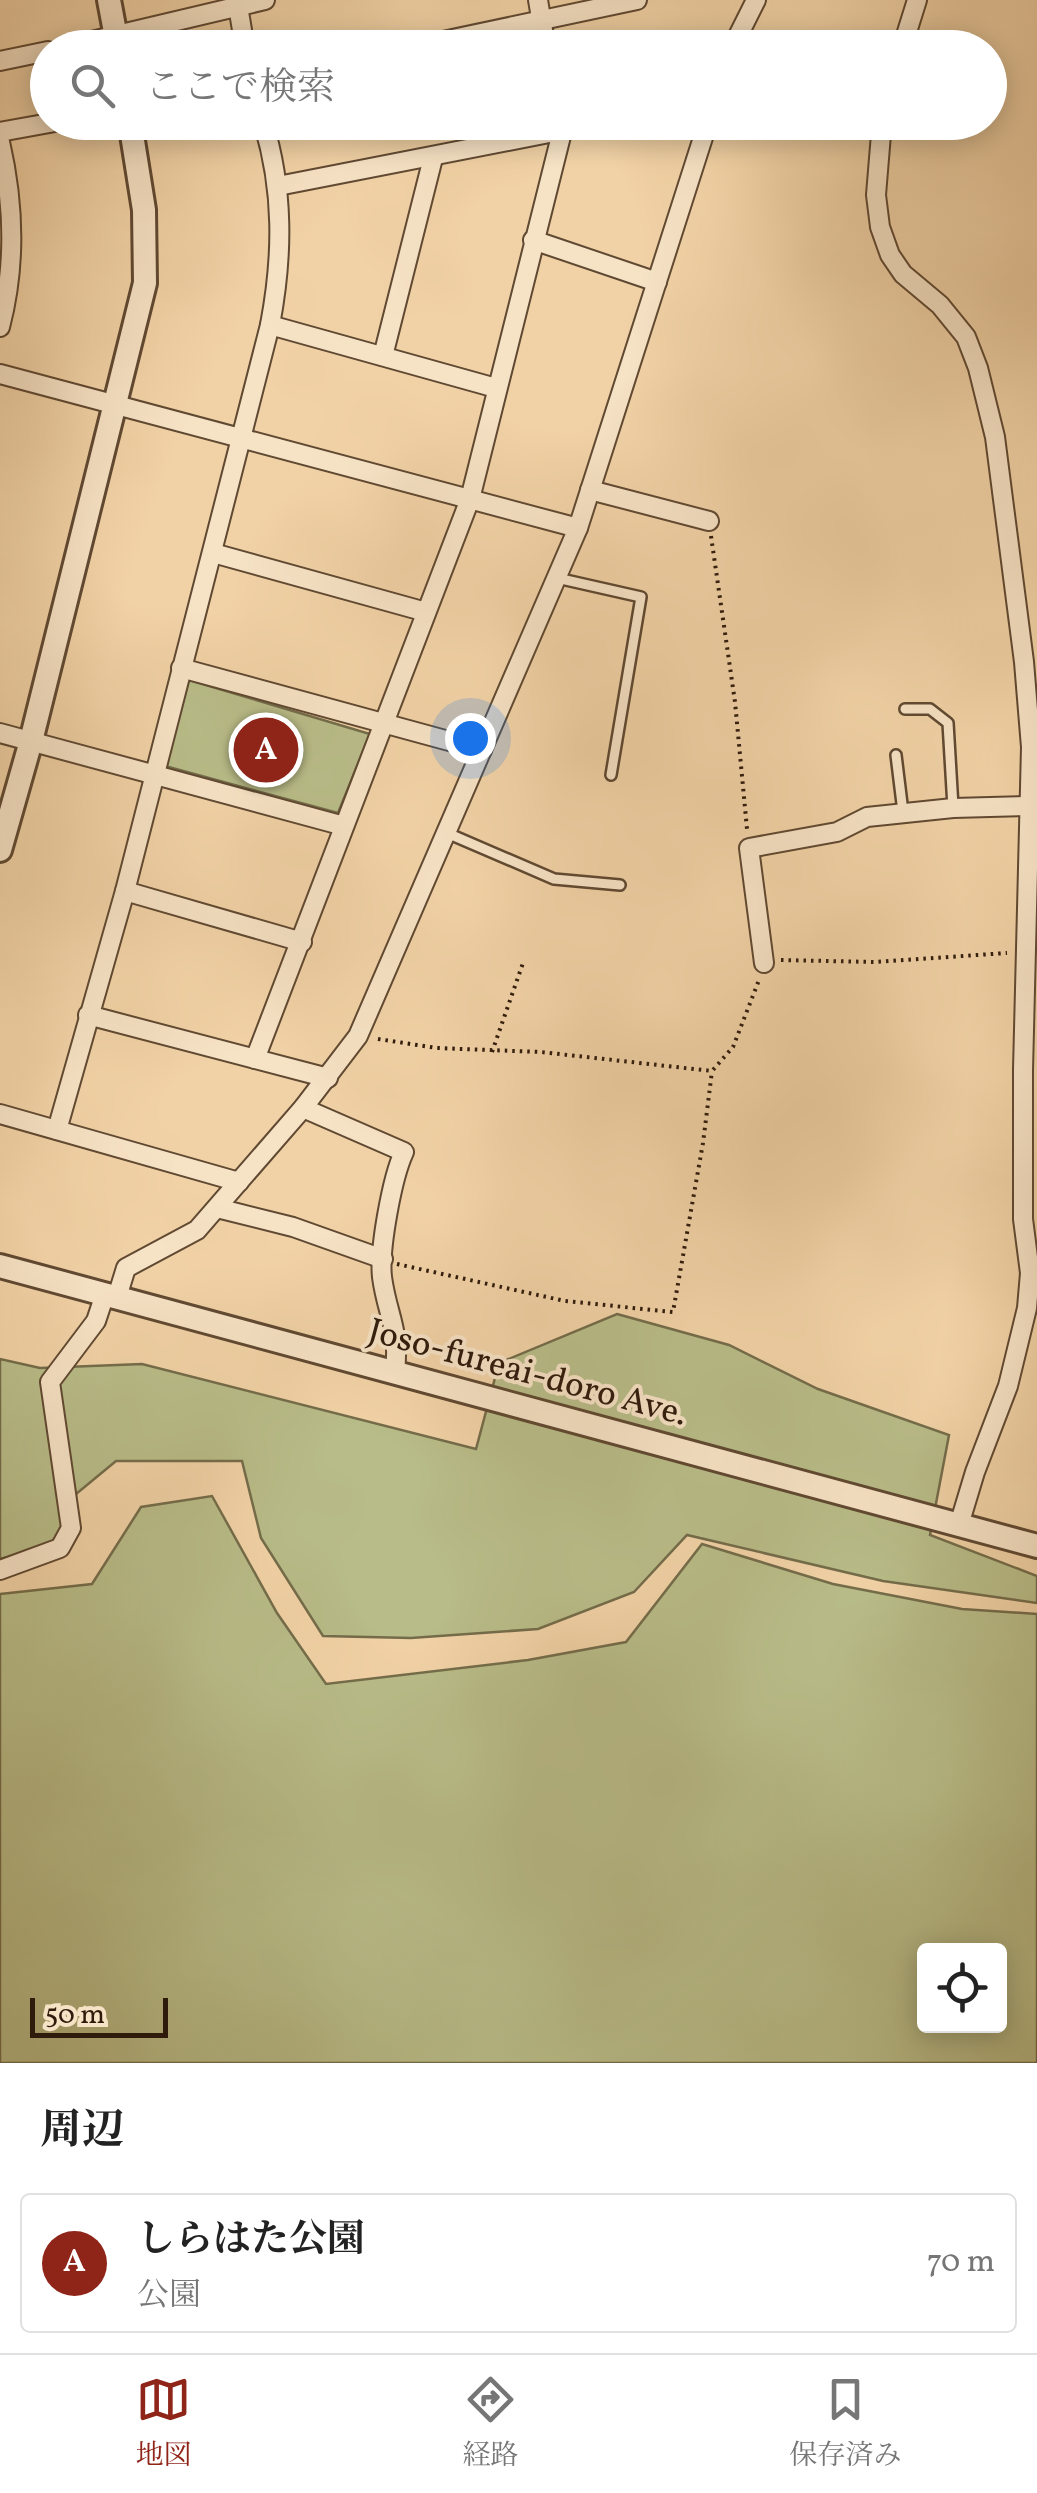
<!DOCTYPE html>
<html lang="ja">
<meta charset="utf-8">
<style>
body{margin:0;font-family:Vollkorn,"Noto Serif JP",serif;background:#f2f2f2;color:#222}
.controls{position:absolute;right:30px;bottom:30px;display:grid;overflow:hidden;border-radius:10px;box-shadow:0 5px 25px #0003}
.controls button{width:90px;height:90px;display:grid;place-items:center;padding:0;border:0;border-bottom:2px solid #e0e0e0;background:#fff;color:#222;font:50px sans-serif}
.scale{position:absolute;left:30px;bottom:25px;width:138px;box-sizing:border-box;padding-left:10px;border:5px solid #2f1b0c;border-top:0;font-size:28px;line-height:35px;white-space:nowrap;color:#2f1b0c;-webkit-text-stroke:8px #f6e2c5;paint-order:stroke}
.you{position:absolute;left:470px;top:738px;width:35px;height:35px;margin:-25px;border:8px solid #fff;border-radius:50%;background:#1a73e8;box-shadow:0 0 0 15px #1a73e833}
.badge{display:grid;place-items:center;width:65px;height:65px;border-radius:50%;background:#8f2418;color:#fff;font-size:32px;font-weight:700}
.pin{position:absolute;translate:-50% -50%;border:5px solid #fff;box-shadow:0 2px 10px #0006}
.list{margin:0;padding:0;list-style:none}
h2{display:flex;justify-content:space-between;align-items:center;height:130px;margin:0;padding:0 40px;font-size:42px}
h2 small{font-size:32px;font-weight:400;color:#767676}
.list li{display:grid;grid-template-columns:65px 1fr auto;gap:30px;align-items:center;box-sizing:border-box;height:140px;margin:0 20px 20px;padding:0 20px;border:2px solid #e0e0e0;border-radius:10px}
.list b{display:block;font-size:38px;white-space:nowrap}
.list p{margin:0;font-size:32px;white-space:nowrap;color:#767676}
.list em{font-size:32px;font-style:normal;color:#767676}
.icon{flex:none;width:55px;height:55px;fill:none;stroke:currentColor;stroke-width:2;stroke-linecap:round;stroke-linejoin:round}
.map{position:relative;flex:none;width:1037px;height:2063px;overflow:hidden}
.search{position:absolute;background:#fff;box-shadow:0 5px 25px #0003;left:30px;right:30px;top:30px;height:110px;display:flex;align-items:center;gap:25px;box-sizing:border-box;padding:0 35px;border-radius:55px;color:#767676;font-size:38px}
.sheet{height:290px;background:#fff}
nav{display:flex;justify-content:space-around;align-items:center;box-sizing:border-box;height:140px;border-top:2px solid #e0e0e0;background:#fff;font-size:28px;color:#767676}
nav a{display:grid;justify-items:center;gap:5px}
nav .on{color:#8f2418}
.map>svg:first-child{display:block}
.green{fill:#b8bc88;stroke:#746c4a;stroke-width:2.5;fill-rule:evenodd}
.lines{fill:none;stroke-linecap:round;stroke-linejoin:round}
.service-casing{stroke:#604932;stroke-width:14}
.minor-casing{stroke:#604932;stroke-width:22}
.tertiary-casing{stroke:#604932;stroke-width:28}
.path{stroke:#2f1b0c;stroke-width:4;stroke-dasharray:2.5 5;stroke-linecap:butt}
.service{stroke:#f6e2c5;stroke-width:9}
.minor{stroke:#f6e2c5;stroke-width:18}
.tertiary{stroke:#f6e2c5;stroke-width:22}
.labels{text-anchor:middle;stroke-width:8;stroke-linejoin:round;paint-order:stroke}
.street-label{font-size:35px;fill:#2f1b0c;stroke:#f6e2c5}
</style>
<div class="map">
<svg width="1037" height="2063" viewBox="0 0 1037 2063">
<rect width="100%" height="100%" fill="#f1d2a6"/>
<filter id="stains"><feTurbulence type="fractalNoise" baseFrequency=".002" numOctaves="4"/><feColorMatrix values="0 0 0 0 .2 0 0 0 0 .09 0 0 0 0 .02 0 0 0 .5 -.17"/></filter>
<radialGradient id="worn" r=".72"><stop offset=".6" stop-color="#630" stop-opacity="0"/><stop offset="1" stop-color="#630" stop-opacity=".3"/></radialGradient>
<g class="green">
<path d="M189,680l181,54 -32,79 -173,-47z"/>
<path d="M617,1314l112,31 89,44 131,46 -19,100 107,41v27l-154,-22 -196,-46 -53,57 -96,37 -127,9 -88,-2 -62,-98 -19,-77h-126l-40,33c1,52 -35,54 -76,65v-200l40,9 102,-4 334,85 23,-86z"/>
<path d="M212,1496l65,117 49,71 202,-24 98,-18 76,-98 131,40 129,25 75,5v449h-1037v-469l92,-10 49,-77zM1000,1950v76h-76v-76z"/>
</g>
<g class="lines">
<defs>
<g id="service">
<path d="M557,578l84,19 -30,178"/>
<path d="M905,709h25l18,14 5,84"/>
<path d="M896,755l7,57"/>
<path d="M447,833l107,46 66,6"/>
</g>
<g id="minor">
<path d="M237,0l8,48"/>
<path d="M538,0l8,48"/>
<path d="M62,48l203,-48"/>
<path d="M410,48l227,-48"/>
<path d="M732,48l24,-48"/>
<path d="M902,48l15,-48"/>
<path d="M0,61l48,-10"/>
<path d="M882,122l-6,73 4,32 10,28 13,19 37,31 26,32 12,31 17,69 29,225 7,85 -8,323v149l7,54 -3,35 -19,78 -33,86 -16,53"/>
<path d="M0,132l55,-10"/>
<path d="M0,142c14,61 16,124 0,185"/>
<path d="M278,186l327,-64"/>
<path d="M533,240l124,42"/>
<path d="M270,325l226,63"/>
<path d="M383,356l50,-198"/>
<path d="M0,374l578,154"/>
<path d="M590,490l119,31"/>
<path d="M213,553l213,59"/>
<path d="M181,668l301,82"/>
<path d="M0,733l344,93"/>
<path d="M125,891l177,51"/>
<path d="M764,963l-15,-115 88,-16 30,-15 86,-9 76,-2"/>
<path d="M88,1015l240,63"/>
<path d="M255,1059l215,-560 92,-367 -2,-10"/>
<path d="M303,1108l101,44c-12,26 -25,97 -22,125 5,38 18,51 13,94"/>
<path d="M0,1114l239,68"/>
<path d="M57,1130l68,-239 145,-566c13,-69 14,-135 -7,-203"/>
<path d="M217,1208l76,19 90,32"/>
<path d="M117,1297l9,-29 71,-38 106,-122 55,-72 220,-508 130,-406"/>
<path d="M0,1570l60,-22 11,-20 -21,-146 46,-61 9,-27"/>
</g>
<g id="tertiary">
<path d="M109,0l9,48"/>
<path d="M0,850l31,-109 114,-458 -1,-73 -14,-88"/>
<path d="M0,1266l1037,280"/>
</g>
</defs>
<use href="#service" class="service-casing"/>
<use href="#minor" class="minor-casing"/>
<use href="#tertiary" class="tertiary-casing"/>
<g class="path">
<path d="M711,536l24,166 12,127"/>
<path d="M781,960l93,2 133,-9"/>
<path d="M378,1039l59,9 104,4 171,19 21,-24 26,-67"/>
<path d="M492,1052l31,-89"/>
<path d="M397,1264l168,37 108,11 30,-169 9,-72"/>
</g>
<use href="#service" class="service"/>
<use href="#minor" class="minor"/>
<use href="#tertiary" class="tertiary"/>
</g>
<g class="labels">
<g class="street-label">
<text transform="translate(528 1371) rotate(15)" y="12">Joso-fureai-doro Ave.</text>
</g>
</g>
<rect width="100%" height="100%" filter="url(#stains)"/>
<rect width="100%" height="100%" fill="url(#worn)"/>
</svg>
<div class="controls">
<button><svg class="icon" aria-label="locate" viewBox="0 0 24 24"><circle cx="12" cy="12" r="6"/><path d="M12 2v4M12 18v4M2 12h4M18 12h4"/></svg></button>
</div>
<div class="scale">50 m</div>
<div class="you"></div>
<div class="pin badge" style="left:266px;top:750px">A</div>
<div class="search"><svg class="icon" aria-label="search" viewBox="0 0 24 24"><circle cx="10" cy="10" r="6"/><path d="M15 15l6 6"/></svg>ここで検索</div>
</div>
<section class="sheet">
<h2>周辺<small></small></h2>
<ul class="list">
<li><span class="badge">A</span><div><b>しらはた公園</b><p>公園</p></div><em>70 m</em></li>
</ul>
</section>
<nav>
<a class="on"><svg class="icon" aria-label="map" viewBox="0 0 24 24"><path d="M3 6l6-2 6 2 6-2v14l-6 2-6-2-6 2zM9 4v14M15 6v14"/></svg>地図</a>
<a><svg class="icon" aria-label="directions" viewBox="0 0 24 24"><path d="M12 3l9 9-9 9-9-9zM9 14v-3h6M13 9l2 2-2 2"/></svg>経路</a>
<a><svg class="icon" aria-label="saved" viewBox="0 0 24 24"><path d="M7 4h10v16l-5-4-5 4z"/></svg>保存済み</a>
</nav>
